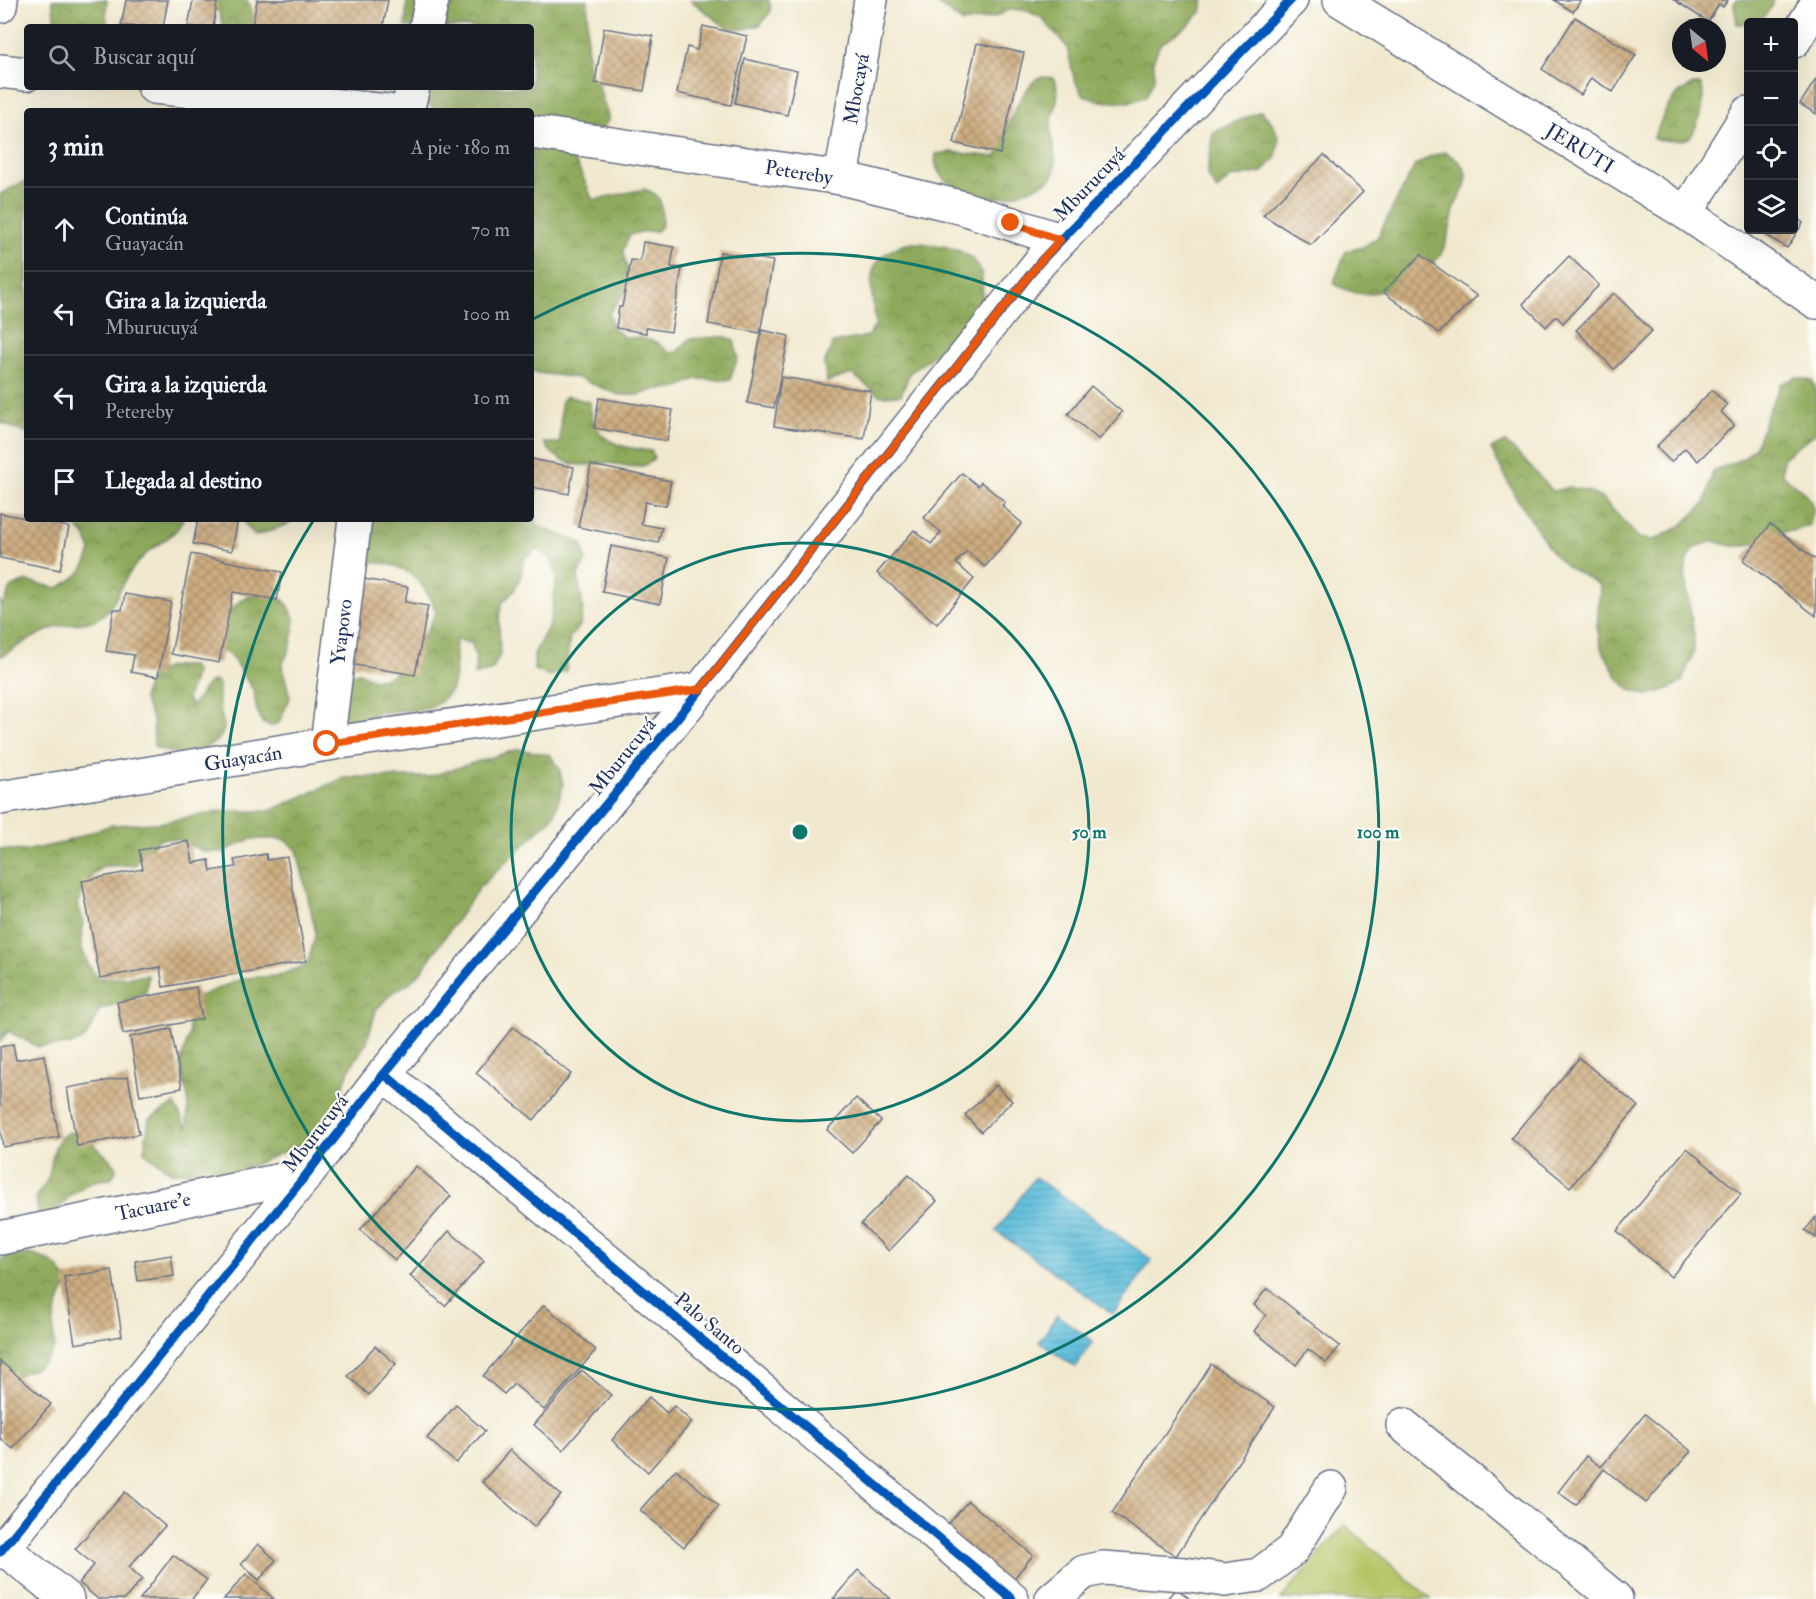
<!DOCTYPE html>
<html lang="es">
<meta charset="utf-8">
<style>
body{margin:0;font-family:"IM FELL Double Pica",serif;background:#20242c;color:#f1f3f6}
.controls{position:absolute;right:18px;top:18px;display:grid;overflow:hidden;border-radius:6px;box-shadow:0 6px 24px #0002}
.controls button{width:54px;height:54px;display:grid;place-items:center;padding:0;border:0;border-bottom:2px solid #363941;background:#171b24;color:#f1f3f6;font:30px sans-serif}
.compass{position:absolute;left:1672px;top:18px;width:54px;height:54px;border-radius:50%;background:#171b24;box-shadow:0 6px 24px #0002;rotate:151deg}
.stop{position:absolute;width:18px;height:18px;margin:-14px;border:4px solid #ea580c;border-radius:50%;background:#fff}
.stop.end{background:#ea580c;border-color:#fff;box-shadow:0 2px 6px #0008}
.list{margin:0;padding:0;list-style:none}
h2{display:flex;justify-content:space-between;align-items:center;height:78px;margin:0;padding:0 24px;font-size:26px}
h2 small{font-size:20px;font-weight:400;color:#9ea1a6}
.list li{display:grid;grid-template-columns:39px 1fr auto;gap:18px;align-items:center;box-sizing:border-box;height:84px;padding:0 24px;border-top:2px solid #363941}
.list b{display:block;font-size:22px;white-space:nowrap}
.list p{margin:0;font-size:20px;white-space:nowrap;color:#9ea1a6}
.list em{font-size:20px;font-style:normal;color:#9ea1a6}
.icon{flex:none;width:33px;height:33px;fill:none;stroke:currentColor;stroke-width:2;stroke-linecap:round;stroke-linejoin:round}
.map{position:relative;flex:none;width:1816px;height:1599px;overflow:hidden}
.search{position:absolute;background:#171b24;box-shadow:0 6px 24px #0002;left:24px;top:24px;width:510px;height:66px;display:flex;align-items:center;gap:15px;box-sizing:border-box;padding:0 21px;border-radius:6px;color:#9ea1a6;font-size:22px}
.panel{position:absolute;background:#171b24;box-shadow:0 6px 24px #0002;left:24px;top:108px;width:510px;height:414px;border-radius:6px}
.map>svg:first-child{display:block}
.green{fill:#b4c466;stroke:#687a62;stroke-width:1.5}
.forest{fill:url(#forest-crowns);stroke:#556c5c;stroke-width:1.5}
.water{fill:url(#water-rules);stroke:#3c769c;stroke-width:1.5}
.building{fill:url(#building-cross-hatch)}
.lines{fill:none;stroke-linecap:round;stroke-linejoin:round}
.minor-casing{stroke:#667086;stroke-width:36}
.minor{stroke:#fff;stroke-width:33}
.cycleway-casing{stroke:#fdfcf7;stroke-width:13}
.cycleway{stroke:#0057b8;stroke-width:9}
.route{stroke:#ea580c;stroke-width:8}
.ring{fill:none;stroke:#0f766e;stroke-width:3}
.labels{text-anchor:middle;stroke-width:4.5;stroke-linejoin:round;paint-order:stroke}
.street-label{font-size:20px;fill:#1b2f5e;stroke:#fdfcf7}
.centre{fill:#0f766e;stroke:#fdfcf7;stroke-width:3}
.ring-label{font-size:18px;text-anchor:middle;font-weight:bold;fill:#0f766e;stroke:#fdfcf7;stroke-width:4.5;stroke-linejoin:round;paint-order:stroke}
</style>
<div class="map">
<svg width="1816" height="1599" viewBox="0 0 1816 1599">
<defs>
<pattern id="forest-crowns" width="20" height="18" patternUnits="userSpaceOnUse" patternTransform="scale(1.5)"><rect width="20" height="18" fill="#8faa5b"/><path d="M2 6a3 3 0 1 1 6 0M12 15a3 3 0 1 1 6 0" fill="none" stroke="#748b4e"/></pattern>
<pattern id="water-rules" width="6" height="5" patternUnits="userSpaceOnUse" patternTransform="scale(1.5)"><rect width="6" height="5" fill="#5dbedb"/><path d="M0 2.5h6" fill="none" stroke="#4c9bb5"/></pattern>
<pattern id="building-cross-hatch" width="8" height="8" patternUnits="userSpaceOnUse" patternTransform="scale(1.5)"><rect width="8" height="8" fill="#cead80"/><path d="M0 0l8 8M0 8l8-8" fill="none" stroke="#a68d6c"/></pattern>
</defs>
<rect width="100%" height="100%" fill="#fdfcf7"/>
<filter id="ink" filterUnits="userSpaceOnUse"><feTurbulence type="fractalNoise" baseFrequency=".0167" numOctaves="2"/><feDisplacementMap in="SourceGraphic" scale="12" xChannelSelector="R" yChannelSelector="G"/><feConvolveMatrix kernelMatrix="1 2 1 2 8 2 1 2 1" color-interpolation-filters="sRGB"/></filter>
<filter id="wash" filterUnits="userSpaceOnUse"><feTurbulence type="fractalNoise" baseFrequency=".008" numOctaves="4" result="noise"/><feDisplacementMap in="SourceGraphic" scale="24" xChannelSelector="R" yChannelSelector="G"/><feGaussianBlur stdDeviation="1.35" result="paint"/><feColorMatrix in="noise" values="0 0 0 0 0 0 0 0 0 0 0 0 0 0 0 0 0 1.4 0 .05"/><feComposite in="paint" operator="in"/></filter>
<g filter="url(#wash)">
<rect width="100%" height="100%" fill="#f1e9cf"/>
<path class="green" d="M1345,1525l86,74h-150z"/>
<g class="forest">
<path d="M52,0h55l-1,15 2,12h-52z"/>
<path d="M204,0h43l4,7 3,20h-31l-4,-15z"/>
<path d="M407,0h181l-1,39 2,34 10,15 10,31 -9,14 -69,-8v-14h-95l-11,-10 1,-14h105v-60h-126z"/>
<path d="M690,0h79l2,11 -11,14 -16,4 -17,-1z"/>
<path d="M933,0h271l-3,12 -12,13 -29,19 -6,15v20l-8,18 -16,5h-16l-17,-1 -15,-7 -8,-15 -7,-32 -25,-29 -15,-7 -17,-2 -15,8 -32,6z"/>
<path d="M1736,0h38c-8,20 -17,24 -37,24l-3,-20z"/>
<path d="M1045,77l8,1c11,19 -1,29 -2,49 0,14 7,32 3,46 -2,8 -10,10 -17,13 -20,10 -45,15 -67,10 -8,-2 -14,-7 -20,-12 -11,-8 -17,-17 -14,-30l15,-2 46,5c11,-30 16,-55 40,-79z"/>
<path d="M1692,85h9c7,19 -2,35 -10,52 -12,6 -24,3 -38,2 12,-25 13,-41 39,-54z"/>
<path d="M1261,111l12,13 6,15 -3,18 -13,15 -33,6 -13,12 -10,-15 6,-43z"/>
<path d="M531,145l38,8c12,15 16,30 24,47l51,-11c21,6 17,18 18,37l-6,5 -16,1 -10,3 -7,16 6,25 -4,16 -16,21 4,15 12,9 16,1 15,4 14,11 7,-1 12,-13 30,-2h8l7,4 4,16 -8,23 -34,-1 -22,10h-17l-19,6h-19l-41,-17 -47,-6z"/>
<path d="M1444,152c9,5 19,10 22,22 3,13 -8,22 -11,33 -4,14 -6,32 -13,45 -8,17 -59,42 -78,42 -11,0 -21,-6 -31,-10l13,-33 17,-4 14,-9 38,-73 14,-8z"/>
<path d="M27,180v254l-27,-12v-228z"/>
<path d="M910,243c23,0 68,4 72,34 2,17 -2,36 -5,53l-32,17 -35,26 -9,22 -21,1 -28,-22 -25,8 -3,-18 9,-21 35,-7 8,-11c-5,-42 -16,-68 34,-82z"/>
<path d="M1796,377l16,4 4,7v45l-33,25 -1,16 25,21 7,13 -4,17 -15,6 -17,1 -31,14h-16l-17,-5 -19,6 -8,15 -2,15 9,56v18l-12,31 -16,8 -19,5 -17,-5 -13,-13 -16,-30 -4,-20 3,-42 -33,-18 -13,-12 -38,-58 -25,-48 13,-7c20,14 32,33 49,49l16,-4 18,4 16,8 36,39 15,2 27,-14 24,-23 8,-32 31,-13 12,-12 11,-32 14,-30z"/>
<path d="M567,396l23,6c1,40 28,45 62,49l2,8c-15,15 -30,4 -48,4 -7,0 -13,2 -19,2 -17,1 -35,-7 -43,-22h16l1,-42z"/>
<path d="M531,464l7,14 -1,17 -4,16 5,15c15,8 30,10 44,18l4,16 -8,16 5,33 -3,17 -10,11 -4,34 -16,5 -16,-6v-16l16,-31 7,-48 -6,-16 -14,-10 -13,10 -3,16 -7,16 -12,12 -3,17 1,35 -8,15 -18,5 2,-16 -4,-15 -16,-5 -1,35 -3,15 -11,13 -16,7 -49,4 -15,7 -17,1v-46c4,-1 10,-2 14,-2 6,0 12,5 18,6 29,1 49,-44 60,-67 -15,-41 -36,-51 -79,-50l9,-43h165z"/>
<path d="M67,519h116c-9,21 -25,22 -39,37 -7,7 -15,17 -20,26 -5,9 -8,19 -16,28 -17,18 -31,11 -51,17 -20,6 -39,20 -57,30v-56l3,4 8,-18 15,-6 32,7c19,-10 26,-16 33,-37l-6,-16z"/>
<path d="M241,519h54l-9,6 -31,11z"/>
<path d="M251,596l31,3 6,6 7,15 -4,26 -9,19 8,33 -11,25 -8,3 -8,-2 -7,-16 -2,-17 -23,-35 -8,-5 -10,-14c10,-15 20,-37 38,-41z"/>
<path d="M176,666h16l4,7 -9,25 4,7c10,-6 10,-17 20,-24l7,1c3,9 0,15 1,24 0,8 6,14 5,23 -2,9 -8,13 -16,17 -24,12 -30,10 -54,1l-1,-26 -10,-23 9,-23 16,-8z"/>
<path d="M518,749l32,6 10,14 3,16 -9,31 -75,72 -59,85 -12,11 -15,8 -17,18 -9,32 -18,28 -21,63 -91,39h-66l-27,-20 5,-33 26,-15 12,25 1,-31 -8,-33 9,-31 -2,-33 57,-23 33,-2 30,-11 9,-32 -19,-83 -13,-11h-33l-29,13h-17l-29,-13h-17l-24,26 -32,1 -12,11 -14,27 6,15 -1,30 7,17 10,13 49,-4 -2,17 -46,18 -15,29 -14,6 -33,2 -30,-16 -8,12v-194l25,2 37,-8 49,-18 48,-2 61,-12h49l77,-34h82z"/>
<path d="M69,1132l15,3 31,29 1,7 -5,8 -17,2 -8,4 -16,11 -11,13 -20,14 -3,-27c5,-6 11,-13 13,-21 4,-16 3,-35 20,-43z"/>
<path d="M30,1254c21,6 27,9 38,28 -11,25 -18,38 -13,65 -11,19 -19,22 -40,29l-15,-12v-104l13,-5z"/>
</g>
<g class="water">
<path d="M1035,1177l117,83 -39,54 -117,-83z"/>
<path d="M1057,1315l36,26 -18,26 -36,-25z"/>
</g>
<g id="blocks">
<g class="building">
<path d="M126,0h42l-5,27 -42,-1z"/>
<path d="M193,0l24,3 -4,24h-25z"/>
<path d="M257,0h131l-5,27h-131z"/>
<path d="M1554,0h27l-8,12z"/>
<path d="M1674,0h54l-5,7 -4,-3 -11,18z"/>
<path d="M1575,17l61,38 -23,37 -22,-14 -10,17 -39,-26z"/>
<path d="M703,26l44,10 -16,69 -54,-12 10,-46 10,3z"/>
<path d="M604,28l49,8 -9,55 -49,-8z"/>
<path d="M977,43l47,10 -24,101 -46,-11z"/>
<path d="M745,59l52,12 -10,44 -52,-12z"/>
<path d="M1816,79v35l-16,-10z"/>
<path d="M1324,155l39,37 -52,53 -48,-30z"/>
<path d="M1794,216l9,7 -16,25 -29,-18h36z"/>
<path d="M643,242l31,5 -3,20 11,1 -11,64 -25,-4v5l-30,-5 3,-21h3l9,-47 9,1z"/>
<path d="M720,252l53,9 -13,72 -52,-9z"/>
<path d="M1421,255l56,41 -38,37 -56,-41z"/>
<path d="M1569,256l30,29 -36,38 -7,-7 -10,11 -23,-23z"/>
<path d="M1614,293l38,38 -38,38 -38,-39z"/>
<path d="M762,330l27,6 -15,72 -27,-5z"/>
<path d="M781,377l90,14 -7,48 -90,-13z"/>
<path d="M1091,386l31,26 -23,28 -31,-26z"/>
<path d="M1712,390l15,15 -6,7 13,13 -36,36 -13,-13 -14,14 -15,-15z"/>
<path d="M599,398l74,12 -6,31 -73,-13z"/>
<path d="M531,459l43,8 -5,27 -38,-7z"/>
<path d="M591,465l80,16 -5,25 -21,-4 -4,22 21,4 -4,15 -80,-16z"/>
<path d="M962,473l16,13 3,-4 24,20 -3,4 20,17 -37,44 -18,-16 -11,12 18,16 -37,45 -60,-51 37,-43 17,14 10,-12 -17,-14z"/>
<path d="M0,513l69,14 -9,43 -60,-12z"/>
<path d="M198,519h40l-6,32 -39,-7z"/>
<path d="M1770,524l46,36v56l-73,-56z"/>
<path d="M611,546l58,12 -9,46 -58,-12z"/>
<path d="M191,554l91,18 -5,28 -44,-8 -14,71 -48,-9z"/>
<path d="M364,579l44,8 -3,15 23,4 -13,69 -66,-11z"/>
<path d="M125,594l46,8 -13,75 -27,-5 3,-17 -28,-4 8,-42 8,1z"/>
<path d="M189,841l4,22 16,-3 2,11 25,-4 -2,-7 32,-6 1,6 20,-3 19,104 -143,26 -3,-20 -60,11 -18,-97 61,-12 -4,-19z"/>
<path d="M196,987l6,32 -79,15 -6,-32z"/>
<path d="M513,1027l58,47 -37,46 -58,-47z"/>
<path d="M171,1029l11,59 -42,8 -10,-59z"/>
<path d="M13,1044l3,16 28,-5 15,82 -56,10 -3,-19v-81z"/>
<path d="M1579,1058l59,48 -68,81 -59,-49z"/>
<path d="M128,1077l11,57 -62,12 -10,-58z"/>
<path d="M996,1085l16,16 -31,31 -16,-17z"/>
<path d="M856,1098l25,23 -29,32 -25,-23z"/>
<path d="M1687,1148l54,46 -70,83 -54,-46z"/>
<path d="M416,1166l35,30 -56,64 -35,-30z"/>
<path d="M909,1175l28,26 -48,50 -28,-27z"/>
<path d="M1816,1217v21l-11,-8z"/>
<path d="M449,1231l35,30 -39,45 -35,-30z"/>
<path d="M171,1255l3,21 -36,5 -3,-20z"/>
<path d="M112,1270l10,66 -47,8 -11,-67z"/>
<path d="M1267,1288l73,58 -14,17 -18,-14 -12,16 -42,-34 12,-16 -12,-10z"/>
<path d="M544,1305l52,45 -52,60 -30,-26 -10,10 -21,-18z"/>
<path d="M375,1346l21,18 -27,31 -21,-19z"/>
<path d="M0,1361l51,43 -38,45 -13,-11z"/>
<path d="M1211,1364l64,43 -99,149 -64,-43z"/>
<path d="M582,1370l29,25 -48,55 -29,-25z"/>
<path d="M649,1397l18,16 7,-7 18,16 -44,50 -36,-32z"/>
<path d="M456,1405l29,26 -29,32 -29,-25z"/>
<path d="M1645,1414l46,37 -45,52 -42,-34 -28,36 -18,-13 28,-36 15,11z"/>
<path d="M510,1450l51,45 -27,32 -52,-45z"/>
<path d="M676,1469l43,37 -35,41 -44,-37z"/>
<path d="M125,1492l40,34 -36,41 13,12 -17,20h-27l-19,-16 15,-18 -19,-16z"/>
<path d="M968,1501l65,54 -26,32 -66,-54z"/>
<path d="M258,1544l18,16 -17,20 -18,-16z"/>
<path d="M173,1555l34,25 -15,19h-52z"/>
<path d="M858,1570l33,29h-58z"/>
<path d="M246,1574l28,25h-50z"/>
<path d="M1176,1588l14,11h-23z"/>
</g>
</g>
</g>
<g filter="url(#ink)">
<use href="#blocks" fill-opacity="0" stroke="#667086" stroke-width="1.5"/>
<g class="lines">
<defs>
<g id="minor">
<path d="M1340,0l346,213 130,89"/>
<path d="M0,6l1,-6"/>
<path d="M426,27l6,-27"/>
<path d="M1794,41l22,-36"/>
<path d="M0,71l27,3"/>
<path d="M154,87l234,24"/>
<path d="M407,111l6,-24"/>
<path d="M531,132l310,46 119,29 100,33"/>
<path d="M841,178l30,-178"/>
<path d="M1686,213l62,-100"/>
<path d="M327,744l28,-225"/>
<path d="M0,798l327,-54 374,-55"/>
<path d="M384,1074l628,525"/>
<path d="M0,1238l306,-63"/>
<path d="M1403,1425l213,174"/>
<path d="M3,1548l64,51"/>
<path d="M0,1552l306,-377 78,-101 317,-385 339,-427 251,-262"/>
<path d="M1052,1599l32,-27 19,-4 81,6 41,6 34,-5 33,-25 39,-62"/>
</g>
</defs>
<use href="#minor" class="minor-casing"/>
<use href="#minor" class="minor"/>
<defs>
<g id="cycleway">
<path d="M384,1074l628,525"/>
<path d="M0,1552l306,-377 78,-101 317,-385 339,-427 251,-262"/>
</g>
</defs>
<use href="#cycleway" class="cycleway-casing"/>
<use href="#cycleway" class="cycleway"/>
</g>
</g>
<g class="lines" filter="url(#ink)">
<path class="route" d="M327,744l374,-55 339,-427 20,-22 -49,-17"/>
</g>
<g class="ring">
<circle cx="800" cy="832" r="289"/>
<path d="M533 319A578 578 0 1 1 313 521"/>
</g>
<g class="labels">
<g class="street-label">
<text transform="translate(856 89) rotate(-80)" y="7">Mbocayá</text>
<text transform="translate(1580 148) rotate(32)" y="7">JERUTI</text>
<text transform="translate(799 172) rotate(9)" y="7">Petereby</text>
<text transform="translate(1089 184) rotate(-46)" y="7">Mburucuyá</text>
<text transform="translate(341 632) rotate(-83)" y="7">Yvapovo</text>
<text transform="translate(622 756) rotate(-51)" y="7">Mburucuyá</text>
<text transform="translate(243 758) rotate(-9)" y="7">Guayacán</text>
<text transform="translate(315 1133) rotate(-52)" y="7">Mburucuyá</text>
<text transform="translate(153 1206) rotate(-12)" y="7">Tacuare'e</text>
<text transform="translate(710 1323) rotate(40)" y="7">Palo Santo</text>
</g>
</g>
<circle cx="800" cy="832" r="9" class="centre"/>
<g class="ring-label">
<text x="1089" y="838">50 m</text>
<text x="1378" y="838">100 m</text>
</g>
</svg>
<div class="controls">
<button>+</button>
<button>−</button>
<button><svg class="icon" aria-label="locate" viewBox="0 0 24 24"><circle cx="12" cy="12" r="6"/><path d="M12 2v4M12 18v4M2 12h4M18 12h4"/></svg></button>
<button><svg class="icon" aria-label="layers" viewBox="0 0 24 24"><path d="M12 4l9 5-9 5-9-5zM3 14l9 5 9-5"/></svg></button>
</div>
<svg class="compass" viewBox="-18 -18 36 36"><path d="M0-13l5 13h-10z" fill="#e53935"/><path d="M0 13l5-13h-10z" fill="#9ea1a6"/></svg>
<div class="stop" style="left:327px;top:744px"></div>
<div class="stop end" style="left:1011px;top:223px"></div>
<div class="search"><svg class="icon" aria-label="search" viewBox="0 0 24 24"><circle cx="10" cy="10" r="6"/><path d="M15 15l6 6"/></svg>Buscar aquí</div>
<section class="panel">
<h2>3 min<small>A pie · 180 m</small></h2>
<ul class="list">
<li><svg class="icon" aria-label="ahead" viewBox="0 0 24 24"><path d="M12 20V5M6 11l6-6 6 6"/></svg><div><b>Continúa</b><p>Guayacán</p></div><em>70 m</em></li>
<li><svg class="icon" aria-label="left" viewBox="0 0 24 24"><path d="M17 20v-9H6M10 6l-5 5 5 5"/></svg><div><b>Gira a la izquierda</b><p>Mburucuyá</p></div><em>100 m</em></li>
<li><svg class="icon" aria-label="left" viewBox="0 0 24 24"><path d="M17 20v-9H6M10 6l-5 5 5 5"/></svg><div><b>Gira a la izquierda</b><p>Petereby</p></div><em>10 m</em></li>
<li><svg class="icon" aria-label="arrive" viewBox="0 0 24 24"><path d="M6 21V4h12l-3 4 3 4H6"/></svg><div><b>Llegada al destino</b></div></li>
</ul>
</section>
</div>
